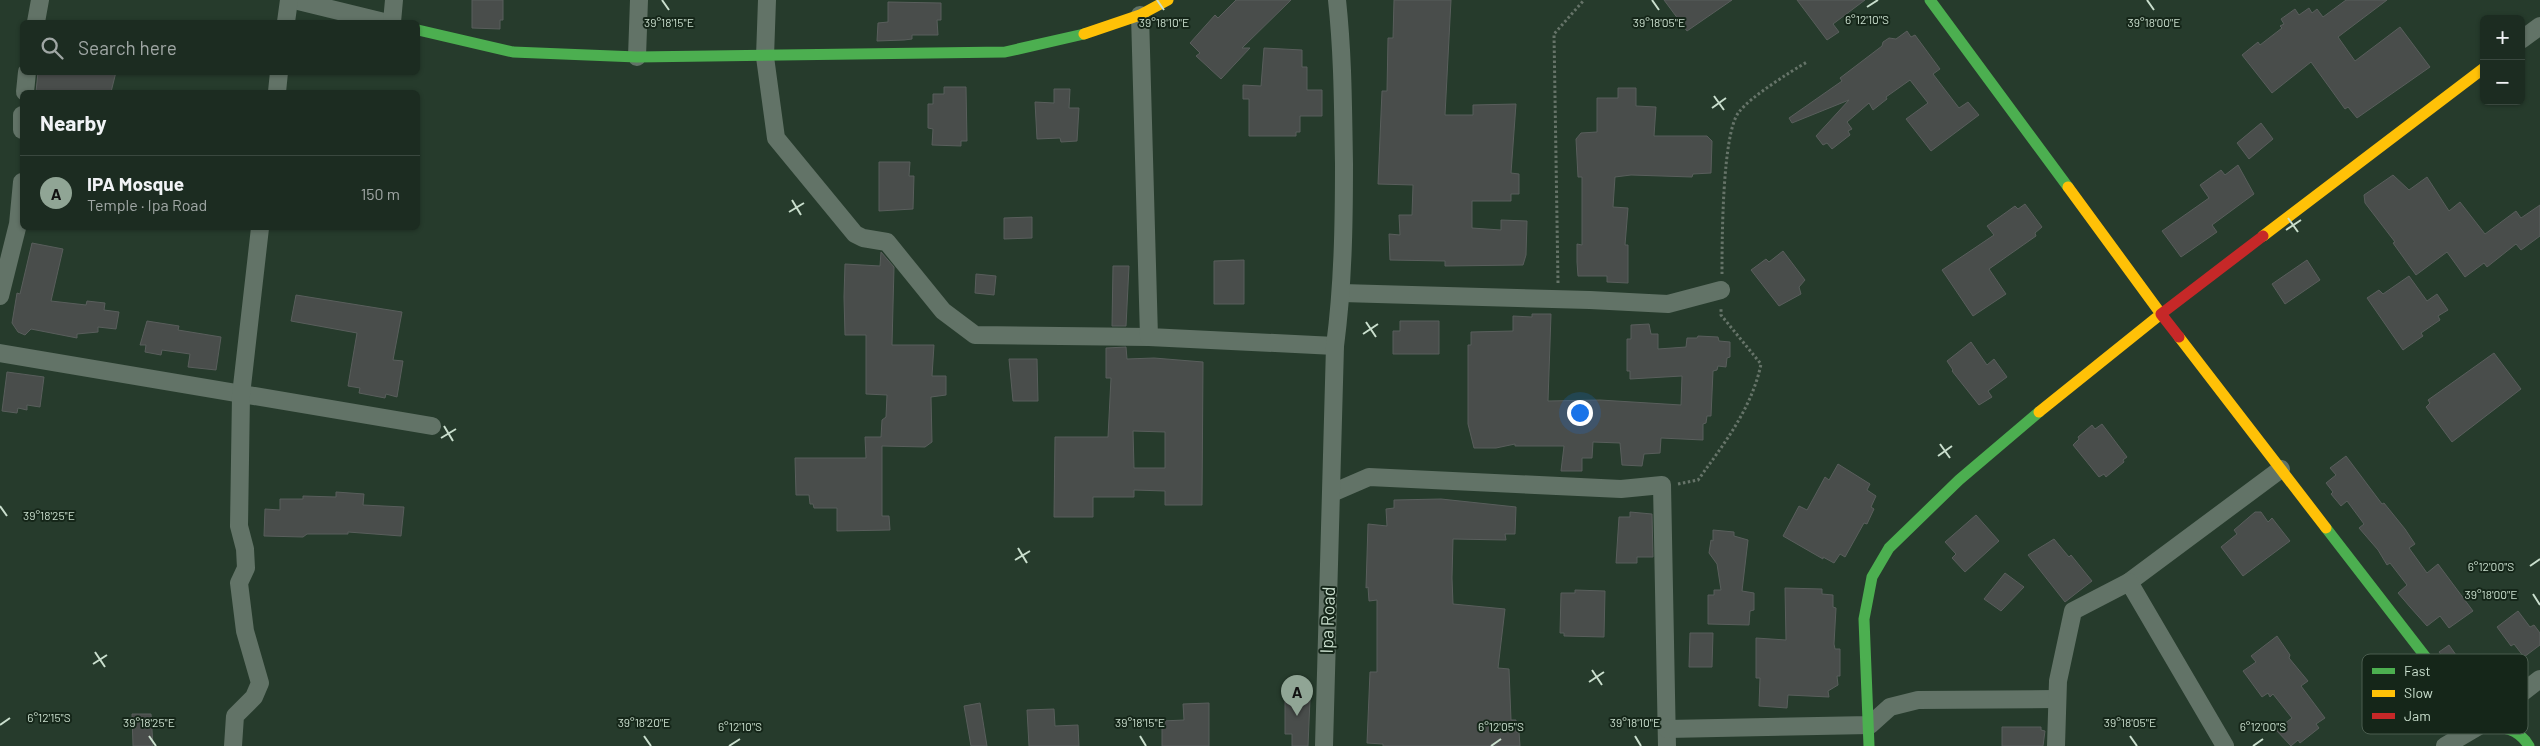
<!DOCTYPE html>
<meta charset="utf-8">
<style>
body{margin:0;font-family:Barlow,sans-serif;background:#29382e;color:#f1f3f6}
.controls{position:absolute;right:15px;top:15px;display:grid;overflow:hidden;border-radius:8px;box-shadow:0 1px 4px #0004}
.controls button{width:45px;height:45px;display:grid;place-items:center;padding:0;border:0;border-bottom:1px solid #3a483f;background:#1c2c21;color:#f1f3f6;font:25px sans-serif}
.you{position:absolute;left:1579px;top:412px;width:18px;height:18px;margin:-12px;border:4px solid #fff;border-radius:50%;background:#1a73e8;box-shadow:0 0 0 8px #1a73e833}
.badge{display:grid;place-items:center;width:32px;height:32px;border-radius:50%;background:#90a595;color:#111;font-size:16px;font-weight:700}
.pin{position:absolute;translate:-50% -41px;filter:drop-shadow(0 1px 2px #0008)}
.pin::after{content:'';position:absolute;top:26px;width:18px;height:15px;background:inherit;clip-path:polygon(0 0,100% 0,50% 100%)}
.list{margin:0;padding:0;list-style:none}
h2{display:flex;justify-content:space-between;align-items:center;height:65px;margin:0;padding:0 20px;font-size:21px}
h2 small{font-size:16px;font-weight:400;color:#a0a7a5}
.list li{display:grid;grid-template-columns:32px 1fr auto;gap:15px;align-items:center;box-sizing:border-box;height:75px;padding:0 20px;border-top:1px solid #3a483f}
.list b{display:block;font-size:19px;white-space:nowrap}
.list p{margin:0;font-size:16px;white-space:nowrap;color:#a0a7a5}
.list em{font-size:16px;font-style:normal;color:#a0a7a5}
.icon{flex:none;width:28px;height:28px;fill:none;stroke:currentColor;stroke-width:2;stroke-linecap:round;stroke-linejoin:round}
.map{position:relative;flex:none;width:2540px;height:746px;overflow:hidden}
.search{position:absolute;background:#1c2c21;box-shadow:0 1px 4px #0004;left:20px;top:20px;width:400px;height:55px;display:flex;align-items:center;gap:12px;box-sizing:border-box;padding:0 18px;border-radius:8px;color:#a0a7a5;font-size:19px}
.panel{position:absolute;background:#1c2c21;box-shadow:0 1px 4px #0004;left:20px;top:90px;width:400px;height:140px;border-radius:8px}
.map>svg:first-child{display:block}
.building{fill:#494d4b;stroke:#595e5c;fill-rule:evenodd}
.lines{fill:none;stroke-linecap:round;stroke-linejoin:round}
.path{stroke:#667469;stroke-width:3;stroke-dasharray:2.5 2.5;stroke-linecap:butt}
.street{stroke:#627367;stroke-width:18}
.fast{stroke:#4caf50;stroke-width:11}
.slow{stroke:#ffc107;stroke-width:11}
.jam{stroke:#c62828;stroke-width:11}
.ticks{fill:none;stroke:#c9decd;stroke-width:2}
.labels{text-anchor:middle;stroke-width:4;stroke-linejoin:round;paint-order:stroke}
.street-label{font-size:18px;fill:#c9decd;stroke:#152619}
.key{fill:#152619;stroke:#4b5d4f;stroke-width:1}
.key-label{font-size:14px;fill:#c9decd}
.ticks-label{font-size:12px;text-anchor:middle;fill:#c9decd;stroke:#152619;stroke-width:4;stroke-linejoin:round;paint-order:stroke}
</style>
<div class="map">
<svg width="2540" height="746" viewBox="0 0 2540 746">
<rect width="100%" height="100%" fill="#263b2c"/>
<g class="building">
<path d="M472,0h31v20h-3v9l-28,-1z"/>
<path d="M1236,0h55l-49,48h8l-29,31 -25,-23 4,-3 -10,-10 25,-28 3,3z"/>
<path d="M1394,0h57l-6,115h28v-10l43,-1 -5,69 8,1v20h-8v7h-39v27l29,2v-10l26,1 -1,34 -3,10 -78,1v-5l-55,-1 -1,-26 11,1 -1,-20h13l1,-30 -35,-1 4,-93h5l1,-53h5z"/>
<path d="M1664,0h68l-45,31z"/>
<path d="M1797,0h68l-32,24 6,8 -12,8z"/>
<path d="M2346,0h41l-49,37 17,24 45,-34 30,40 -73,51 -9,-11 -3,2 -34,-47 -39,31 -30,-38 16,-13 2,3 22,-17 -2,-2 4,-2 -3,-5 14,-10 4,6 10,-7 3,5 5,-4 6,8z"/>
<path d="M888,2l53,1v17h-4l1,15h-26v4l-8,1 -27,1 1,-18 10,-1z"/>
<path d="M1907,31l4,6 4,-2 25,34 -7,5 26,34 9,-6 11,13 -48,36 -25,-32 22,-16 -18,-23 -24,17 1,2 -14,11 -4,-7 -22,19 5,7 -4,2 2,4 -18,14 -5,-6 -4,2 -7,-9 33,-36 -57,23 -3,-5 53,-37 -2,-3 42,-32 1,-4 6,-4 7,1z"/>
<path d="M1264,48l38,2v17h5v23h15v26h-22v16h-4v4h-47v-37h-6v-14l18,1z"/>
<path d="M38,72h78l-5,20h-75z"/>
<path d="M944,87h22l1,54h-6v5l-29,-1 1,-16 -5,-1v-24h5v-10h11z"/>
<path d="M1618,88h18v18l20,1 -2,29h53l5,5 -1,32 -18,1 -1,3 -61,-2 -16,2 -2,30 15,1 -3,37h3v38l-21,-1v-6h-29l-1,-14v-18l5,1v-68h-4l-2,-38 5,-6 16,-1v-34h21z"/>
<path d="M1054,89h16l-1,19h10l-2,33 -16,1 -1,-4 -23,1 -2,-37 19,1z"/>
<path d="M2261,123l12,16 -24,20 -12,-16z"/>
<path d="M879,162h31l-1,14h5l-1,33 -34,2z"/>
<path d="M2238,165l16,29 -42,31 5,7 -36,25 -19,-26 47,-33 -9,-13 21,-15 4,5z"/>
<path d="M2393,175l16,15 18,-13 22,34 11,-9 25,32 31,-23 5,7 19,-13v31l-19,14 -5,-6 -29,23 -3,-4 -19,14 -18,-25 -31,23 -23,-32 2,-1 -30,-39 -1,-8z"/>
<path d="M2025,204l17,23 -7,6 1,3 -47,33 17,25 -33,22 -31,-46 52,-35 -7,-9 28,-20 3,3z"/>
<path d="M1032,217v21l-28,1v-21z"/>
<path d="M32,243l31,6 -12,52 35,4 1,-4 18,2 -1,7 15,2 -3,17 -18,-2v5l-21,2v4l-46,-9 -6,6 -7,-3 -6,-9 5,-30 3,1z"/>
<path d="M1783,251l22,29 -6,7 2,7 -22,12 -28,-36 15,-11 3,3z"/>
<path d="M881,252l13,15 -2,78h42l-2,31h14v19l-15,2 1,45 -7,5 -43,-1v70h7l1,14 -53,1v-23h-23l-1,-4h-3l-1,-9h-13l-1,-37h71l-1,-21h16l1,-17 4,-3 1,-22 -21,-1v-59h-21l-1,-38 1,-33 35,2z"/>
<path d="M1244,260v44h-30v-43z"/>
<path d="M2307,260l13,20 -35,24 -13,-20z"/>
<path d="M1113,266h16l-3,60h-14z"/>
<path d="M976,274l20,2 -2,19 -19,-2z"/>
<path d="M2409,276l18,25 10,-7 11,16 -10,6 2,4 -19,13 2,3 -20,14 -36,-52 12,-8 4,4z"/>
<path d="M296,295l106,17 -9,48 10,1 -6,36 -11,-3 -1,4 -26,-5 1,-5 -12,-2 9,-53 -66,-12z"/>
<path d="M1532,314h19l-3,87 52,-1 81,5 1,-29 -52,3v-8h-3v-32h4v-14l18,-1 2,10h7v15l28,-2 1,-9h10l1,-2 20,1 1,4 11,1v15l-3,1 -1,9 -8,-1 -1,4 -4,1 -2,45h-4l-1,7 -3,1v16l-42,-2 -1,15 -16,1 -2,12 -20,-1 -2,-22 -27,-1 -1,16h-10v13h-21l3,-25h-49v-2l-19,4h-22l-6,-24v-79h3v-13l42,-1v-15l19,1z"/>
<path d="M147,321l32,5 -1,4 43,7 -5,33 -28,-3 2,-13 -28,-4 -1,5 -16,-3 1,-7h-6z"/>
<path d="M1400,321h39v33h-46v-23h7z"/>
<path d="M1971,342l16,23 7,-6 13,18 -19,14 4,6 -13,8 -27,-34 1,-1 -6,-9z"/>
<path d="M1126,347l1,12 27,-1 49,4 -1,143h-37v-14l-31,-1v7h-41v20h-39l1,-80h53l3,-59h-5v-30zM1133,431l32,1v36h-31z"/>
<path d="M2494,353l27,36 -69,53 -26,-35 4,-4 -2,-3z"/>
<path d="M1009,359h28l1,42h-25z"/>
<path d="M7,372l37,5 -4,30 -13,-2v5l-9,-2 -1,5 -15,-2z"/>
<path d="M2102,424l25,33 -4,3 1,2 -18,15 -2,-3 -5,3 -26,-32 6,-6 -1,-2 14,-12 3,4z"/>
<path d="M2346,456l36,48 2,-1 21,26 10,15 -6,4 18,25 11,-9 35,47 -24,17 -9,-12 -13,10 -17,-19 -12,-14 9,-8 -17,-22 -3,2 -9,-15 -19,-22 5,-4 -17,-23 -6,5 -10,-12 2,-2 -7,-9 10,-8 -6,-7z"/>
<path d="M1838,464l32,20 -3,6 9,6 -5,11 3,2 -7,15 -3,-1 -19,34 -5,-3 -6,9 -11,-6v2l-40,-23 16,-30 8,4 18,-33 4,3z"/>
<path d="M336,492l28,2 -1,11 41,2 -3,29 -53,-4v2h-41l-4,3 -39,-1 1,-27 15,1v-11h23v-3l33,1z"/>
<path d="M1441,499l75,8 -1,27h-10l1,6 -53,-1 -1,39 1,26 52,5 -7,59 11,1 2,51h5v12h3l1,14h-137v-2l-16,-1 3,-71h7v-72l-8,1 -1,-14 -2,1 2,-64 19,2 -1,-17 8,-1v-8z"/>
<path d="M1630,512l22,2 1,43h-16v6h-21l3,-46h11z"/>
<path d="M2255,512h6l7,10 4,-4 18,23 -47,35 -22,-29 16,-13 -3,-4z"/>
<path d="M1976,515l23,26 -34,31 -13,-14 4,-4 -11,-12z"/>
<path d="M1713,530l21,2v4l14,4 -6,51 12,2v17l-4,1 -1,14 -41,-1v-29h6v-5h7l-4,-26 -8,-11 2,-13 2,1z"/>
<path d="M2054,539l15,18 2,-2 21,26 -27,21 -37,-47z"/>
<path d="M2005,573l19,14 -23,24 -17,-12z"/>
<path d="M1785,588l37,1v5l11,1v12l3,1 -2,36 1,5h5v27h-3l1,9 -10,6 1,6 -41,-2 -1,13 -28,-2 1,-28h-4v-40l30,2z"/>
<path d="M1575,590l30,1 -1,46 -40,-1v-3h-4l1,-40h14z"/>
<path d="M2518,611l12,16 4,-2 6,8v12l-16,12 -10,-13 -3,2 -14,-19z"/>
<path d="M1690,633h23l-1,34h-23z"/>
<path d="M2277,636l13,19 -1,3 19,23 -7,5 24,32 -9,6 3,4 -19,15 -2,-3 -7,6 -15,-16 16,-12 -19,-24 -3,3 -2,-4 -6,4 -19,-26 13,-9 -5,-6z"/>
<path d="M2449,645l31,44 -8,5 -33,-42z"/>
<path d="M1285,698l25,1 -2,47h-16v-12h-7z"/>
<path d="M980,703l7,43h-16l-7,-40z"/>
<path d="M1209,703v43h-47v-25l22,-1 -1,-16z"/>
<path d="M1054,709l1,17 23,-1 1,21h-50l-2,-36z"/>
<path d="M132,714h19l2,32h-20z"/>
<path d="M2002,727h39v3l4,1 -2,15h-41z"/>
</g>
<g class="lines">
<g class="path">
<path d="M1722,274c0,-30 0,-142 17,-162 11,-15 51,-40 68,-50"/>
<path d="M1558,283l-4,-249 30,-34"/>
<path d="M1678,484l20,-4c26,-36 54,-72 63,-116l-40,-49v-7"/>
</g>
<g class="street">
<path d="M294,0l90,22"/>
<path d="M767,0l-2,57 11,81 79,96 8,4 24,4 56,69 32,24 174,2"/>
<path d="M1140,15l9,322 186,9"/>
<path d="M36,22l4,-22"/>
<path d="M286,22l3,-22"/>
<path d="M392,22l2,-22"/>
<path d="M2521,40l19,-14"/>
<path d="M637,57l2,-57"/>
<path d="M25,92l2,-20"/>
<path d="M277,92l2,-20"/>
<path d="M22,115v15"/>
<path d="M1342,293l248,7 78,4 53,-14"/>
<path d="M0,296l18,-72 4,-42"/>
<path d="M0,353l432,73"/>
<path d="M1332,493l37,-16 252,12 41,-4 5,261"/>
<path d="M2129,582l152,-113"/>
<path d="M1667,729l203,-4 20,-18 28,-7 138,-1"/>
<path d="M233,746l2,-30 19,-19 6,-14 -15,-52 -6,-48 7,-15 -1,-19 -6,-23 2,-131 19,-167"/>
<path d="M1324,746l11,-400c8,-61 9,-121 9,-182 -1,-55 -1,-109 -7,-164"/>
<path d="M2056,746l2,-65 15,-70 56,-29 96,164"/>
<path d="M2445,746l34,-20 61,-47"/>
</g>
<g class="fast">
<path d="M1930,0l138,187"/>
<path d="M418,30l95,22 124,5 368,-5 79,-18"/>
<path d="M2326,528l153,198c21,1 38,0 50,20"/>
<path d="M1869,746l-5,-127 8,-42 17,-29 70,-68 80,-68"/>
</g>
<g class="slow">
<path d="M1084,34l56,-19 28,-15"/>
<path d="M2263,236l221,-168"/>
<path d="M2179,337l147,191"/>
<path d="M2039,412l122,-98 -93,-127"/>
</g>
<path class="jam" d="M2179,337l-18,-23 102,-78"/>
</g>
<path class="ticks" d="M662,0l7,10M1157,0l7,10M1652,0l7,10M2147,0l7,10M1867,7l11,-7M1714,96l10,14M1712,108l14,-10M792,200l9,15M789,212l15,-9M2288,218l10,14M2286,230l15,-10M1366,322l10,15M1363,334l15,-10M444,426l9,15M441,438l15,-9M1940,444l10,14M1938,456l14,-10M0,506l7,10M1018,548l9,15M1015,560l15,-9M2530,566l10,-7M2533,594l7,11M95,652l10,15M93,664l14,-9M1592,670l10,15M1589,682l15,-10M0,725l10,-7M149,736l7,10M644,736l7,10M1140,736l6,10M1635,736l6,10M2130,736l7,10M729,746l11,-7M1491,746l10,-7M2253,746l10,-7"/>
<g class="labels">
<g class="street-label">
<text transform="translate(1328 620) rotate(-88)" y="6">Ipa Road</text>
</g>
</g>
<rect x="2362" y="654" width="166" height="80" rx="8" class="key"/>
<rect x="2372" y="668" width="23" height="6" fill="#4caf50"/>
<rect x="2372" y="690" width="23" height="7" fill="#ffc107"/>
<rect x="2372" y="713" width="23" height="6" fill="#c62828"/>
<g class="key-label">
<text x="2404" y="676">Fast</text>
<text x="2404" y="698">Slow</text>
<text x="2404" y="721">Jam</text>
</g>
<g class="ticks-label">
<text x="1867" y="24">6°12'10"S</text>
<text x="669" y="27">39°18'15"E</text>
<text x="1164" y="27">39°18'10"E</text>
<text x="1659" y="27">39°18'05"E</text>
<text x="2154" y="27">39°18'00"E</text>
<text x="49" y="520">39°18'25"E</text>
<text x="2491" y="571">6°12'00"S</text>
<text x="2491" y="599">39°18'00"E</text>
<text x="49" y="722">6°12'15"S</text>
<text x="149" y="727">39°18'25"E</text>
<text x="644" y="727">39°18'20"E</text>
<text x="1140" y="727">39°18'15"E</text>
<text x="1635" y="727">39°18'10"E</text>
<text x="2130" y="727">39°18'05"E</text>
<text x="740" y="731">6°12'10"S</text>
<text x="1501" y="731">6°12'05"S</text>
<text x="2263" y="731">6°12'00"S</text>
</g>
</svg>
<div class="controls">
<button>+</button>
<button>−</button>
</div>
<div class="you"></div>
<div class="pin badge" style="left:1297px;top:716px">A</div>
<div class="search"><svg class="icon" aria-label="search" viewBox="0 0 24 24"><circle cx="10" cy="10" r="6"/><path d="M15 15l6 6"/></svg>Search here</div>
<section class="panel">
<h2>Nearby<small></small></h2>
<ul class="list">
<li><span class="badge">A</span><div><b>IPA Mosque</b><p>Temple · Ipa Road</p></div><em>150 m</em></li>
</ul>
</section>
</div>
